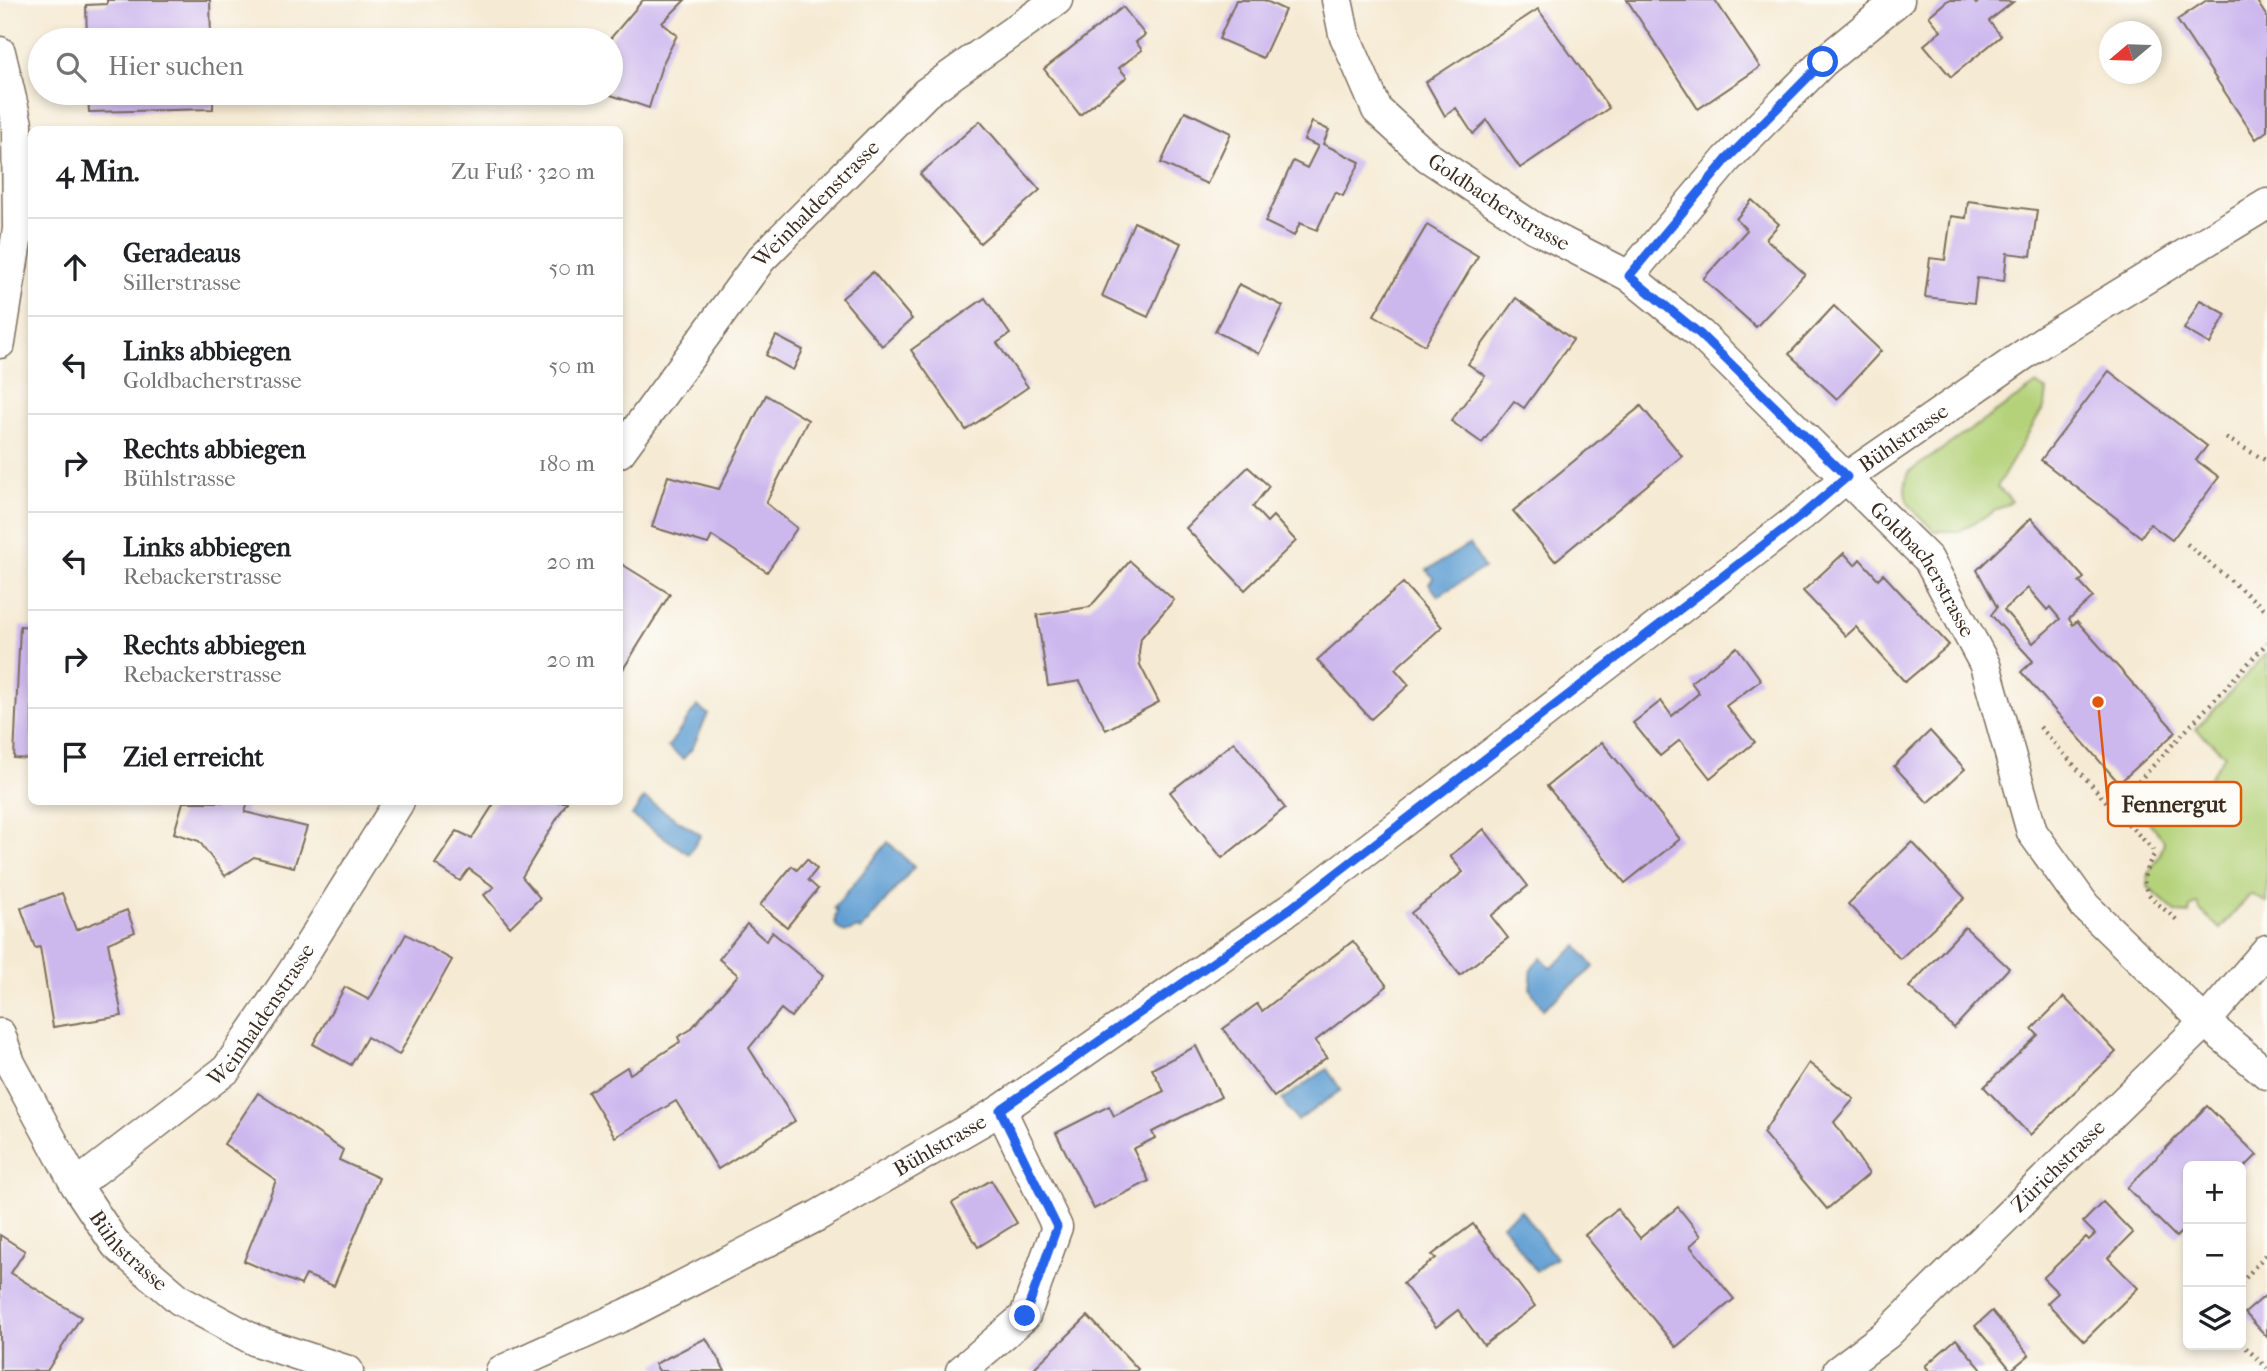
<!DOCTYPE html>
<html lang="de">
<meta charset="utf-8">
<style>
body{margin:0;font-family:"IM FELL French Canon",serif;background:#f6f6f6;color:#202124}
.controls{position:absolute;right:21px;bottom:21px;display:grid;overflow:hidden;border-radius:10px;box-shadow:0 4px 10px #0003}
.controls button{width:63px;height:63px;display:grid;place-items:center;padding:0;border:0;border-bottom:2px solid #e0e0e0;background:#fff;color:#202124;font:35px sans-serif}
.compass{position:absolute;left:2099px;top:21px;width:63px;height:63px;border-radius:50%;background:#fff;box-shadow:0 4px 10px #0003;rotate:251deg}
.stop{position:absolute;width:21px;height:21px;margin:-16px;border:5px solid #2563eb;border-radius:50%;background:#fff}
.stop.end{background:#2563eb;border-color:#fff;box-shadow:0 2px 7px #0008}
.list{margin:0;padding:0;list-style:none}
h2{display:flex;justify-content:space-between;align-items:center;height:91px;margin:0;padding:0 28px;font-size:30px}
h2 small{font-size:23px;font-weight:400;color:#757577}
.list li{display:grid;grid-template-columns:46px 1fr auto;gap:21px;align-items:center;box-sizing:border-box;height:98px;padding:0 28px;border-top:2px solid #e0e0e0}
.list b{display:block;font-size:26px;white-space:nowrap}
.list p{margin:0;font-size:23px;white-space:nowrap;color:#757577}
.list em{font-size:23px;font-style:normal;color:#757577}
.icon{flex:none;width:38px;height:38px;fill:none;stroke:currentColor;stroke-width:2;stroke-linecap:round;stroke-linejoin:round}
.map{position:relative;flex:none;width:2267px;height:1371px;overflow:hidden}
.search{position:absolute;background:#fff;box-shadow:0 4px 10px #0003;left:28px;top:28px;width:595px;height:77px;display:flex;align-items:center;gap:18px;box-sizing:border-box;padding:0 24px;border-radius:38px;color:#757577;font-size:26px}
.panel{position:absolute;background:#fff;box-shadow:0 4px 10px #0003;left:28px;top:126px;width:595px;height:679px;border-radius:10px}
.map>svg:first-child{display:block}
.green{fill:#b4d279;stroke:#787e4c;stroke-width:2}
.water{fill:#619fd3;stroke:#4e6478;stroke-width:2}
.building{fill:#cdb8ee;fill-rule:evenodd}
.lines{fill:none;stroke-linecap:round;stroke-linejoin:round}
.minor-casing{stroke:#7c6d5d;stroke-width:33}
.path{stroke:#7c6d5d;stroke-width:4.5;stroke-dasharray:2 5;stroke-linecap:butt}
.minor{stroke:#fff;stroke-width:30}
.route{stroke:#2563eb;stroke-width:9}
.labels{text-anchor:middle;stroke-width:5;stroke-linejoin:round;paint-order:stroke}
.street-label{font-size:21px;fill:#3b2a1e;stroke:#fdfcf7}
.leader{fill:none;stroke:#df570d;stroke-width:2.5}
.callout-dot{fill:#df570d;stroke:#fdfcf7;stroke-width:2.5}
.callout{fill:#fdfcf7;stroke:#df570d;stroke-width:2.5}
.callout-label{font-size:23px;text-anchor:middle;font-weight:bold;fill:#3b2a1e}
</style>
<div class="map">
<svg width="2267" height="1371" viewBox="0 0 2267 1371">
<rect width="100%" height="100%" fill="#fdfcf7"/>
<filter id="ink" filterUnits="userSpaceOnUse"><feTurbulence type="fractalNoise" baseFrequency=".0143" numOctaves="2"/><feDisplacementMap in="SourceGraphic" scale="14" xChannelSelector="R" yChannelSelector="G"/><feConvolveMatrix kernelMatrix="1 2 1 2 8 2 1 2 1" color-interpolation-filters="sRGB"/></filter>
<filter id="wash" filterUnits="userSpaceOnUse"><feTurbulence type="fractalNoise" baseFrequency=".00686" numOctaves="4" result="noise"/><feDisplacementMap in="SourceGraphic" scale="28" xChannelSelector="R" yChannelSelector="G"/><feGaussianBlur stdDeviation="1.57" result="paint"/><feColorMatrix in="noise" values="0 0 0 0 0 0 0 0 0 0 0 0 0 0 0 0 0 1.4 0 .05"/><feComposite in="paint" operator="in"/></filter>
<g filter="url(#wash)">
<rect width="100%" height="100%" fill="#f5ead3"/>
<g class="green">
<path d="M2037,384l10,7 -2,14 -48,82 15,14 -53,30h-25c-20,-22 -37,-28 -25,-59z"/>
<path d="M2267,653v250l-16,-9 -31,35 -20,-19 -2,-7 -8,5 -1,6 -12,-1 -30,-27c0,-20 14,-24 17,-45l-26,-33 16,-17 28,27 43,-63 -29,-26z"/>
</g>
<g class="water">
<path d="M1470,544l14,24 -46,28 -9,-12 4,-6 -6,-8z"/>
<path d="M697,706l11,8 -16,35 -9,10 -15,-12z"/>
<path d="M644,798l57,37 -12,19 -57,-38z"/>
<path d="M888,842l26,25 -53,63 -4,-2c-15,10 -27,-2 -20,-17l-3,-3z"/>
<path d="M1577,946l17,21 -51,42 -13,-20 2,-22 9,-10 10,11z"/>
<path d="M1327,1069l14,21 -44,31 -15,-21z"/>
<path d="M1521,1210l35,48 -20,13 -34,-47z"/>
</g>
<g id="blocks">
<g class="building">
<path d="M107,0h103l1,40h-124l-1,-35 21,-1z"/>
<path d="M643,0h42l-23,23 15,12 -15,30 -13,43 -44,-15h6l-2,-53z"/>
<path d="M1236,0h28l21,10 -22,48 -44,-19z"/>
<path d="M1627,0h88l45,67 -62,42z"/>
<path d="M1948,0h25l3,4 5,-4 32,2 -24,19 12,15 -50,41 -27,-32 17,-14 -12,-15z"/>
<path d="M2207,0h49l11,17v114l-11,8 -79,-119z"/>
<path d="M1123,7l22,28 -9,7 6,8 -23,18 8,9 -47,38 -36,-46z"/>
<path d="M1538,9l71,99 -89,60 -33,-48 -14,14 -17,-26 -11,8 -19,-34z"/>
<path d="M88,93h125v16l-124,3z"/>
<path d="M1185,111l46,22 -24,51 -46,-21z"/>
<path d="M980,121l60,69 -60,53 -60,-69z"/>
<path d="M1312,122l17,8 -6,14 37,18 -17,34 -8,-4 -18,38 -17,-7 -6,13 -29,-14 28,-61 14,7 11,-22 -14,-6z"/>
<path d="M1752,200l27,24 -13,15 39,35 -49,53 -53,-48 44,-49 -11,-11z"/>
<path d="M1968,201l69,9 -6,46 -24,-3 -3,28 -27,-3 -3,25 -49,-6 5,-39 15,2 6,-44 15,2z"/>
<path d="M1134,222l47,21 -33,74 -46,-21z"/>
<path d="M1427,225l51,31 -53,89 -51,-30z"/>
<path d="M873,272l39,47 -30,27 -40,-48z"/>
<path d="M1239,284l44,22 -24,48 -44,-23z"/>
<path d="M985,298l25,36 -13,9 31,44 -62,43 -55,-80z"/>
<path d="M1516,298l57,42 -49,68 -10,-7 -32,42 -31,-22 34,-45 -17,-12z"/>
<path d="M2200,300l26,14 -16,30 -26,-15z"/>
<path d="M1834,306l47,45 -44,48 -48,-45z"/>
<path d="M776,336l27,14 -10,20 -27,-15z"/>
<path d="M2109,371l98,75 -11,14 23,17 -47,63 -22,-16 -9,13 -100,-77z"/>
<path d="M766,395l42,25 -42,83 31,25 -30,44 -55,-36 -4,8 -56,-17 16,-51 51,13z"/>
<path d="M1641,406l41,50 -127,105 -42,-50z"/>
<path d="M1248,467l21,19 -16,21 14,15 6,-6 23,25 -51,49 -59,-62z"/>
<path d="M2031,518l53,60 -5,4 14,15 -24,22 4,6 4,-4 99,111 -57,51 -98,-111 12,-11 -42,-46 6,-8 -20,-37zM2028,588l19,22 3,-3 10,12 -27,24 -29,-33z"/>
<path d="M1844,553l11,12 5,-6 18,20 5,-5 66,71 -44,37 -49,-55 -10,9 -43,-45z"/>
<path d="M1130,561l44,39 -33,38 -2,14 1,13 19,37 -53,28 -26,-49 -32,5 -11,-71 53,-8z"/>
<path d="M620,563l50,31 -48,77 -2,-2z"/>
<path d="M1403,583l39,44 -47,42 14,16 -38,34 -54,-59z"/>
<path d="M20,626l12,1v132l-18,-1z"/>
<path d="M1737,647l24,33 -35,26 29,36 -45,36 -30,-38 -20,16 -27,-33 28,-22 11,15 27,-23 -8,-11z"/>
<path d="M1930,731l35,38 -37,34 -34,-37z"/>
<path d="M1234,742l51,66 -63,50 -52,-66z"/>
<path d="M1602,742l78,97 -55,44 -78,-97z"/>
<path d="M183,802h65l-3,10 62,15 -13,40 -40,-10 -29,19 -26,-35 -25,-8z"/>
<path d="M495,802h72l-45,75 18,21 -30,29 -26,-32 10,-8 -25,-18 -9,12 -25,-17 22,-33 15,7z"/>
<path d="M1484,829l44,57 -37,30 17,22 -48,37 -49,-62 52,-41 -13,-16z"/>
<path d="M1912,842l53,56 -65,61 -52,-55z"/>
<path d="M807,859l10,10 -9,11 10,9 -31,38 -27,-22 32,-39 5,4z"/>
<path d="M62,893l14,37 51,-20 8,22 -27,11 14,73 -69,11 -13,-80 -5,1 -14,-40z"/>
<path d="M747,924l19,17 6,-9 52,43 -33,42 -10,-8 -32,39 46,73 -77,48 -42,-68 -61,36 -27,-45 39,-25 3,7 50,-32 -2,-5 12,-7 48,-55 -19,-16z"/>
<path d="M1965,927l44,41 -55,60 -45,-41z"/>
<path d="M406,934l46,26 -53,95 -32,-18 -16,28 -38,-21 32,-57 24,13z"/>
<path d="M1353,941l34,45 -72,55 12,16 -53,40 -51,-68 34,-25 5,7z"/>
<path d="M2064,997l52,55 -86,83 -46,-48 54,-52 -6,-6z"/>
<path d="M1196,1046l25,51 -69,35 3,6 -22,11 16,32 -55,28 -38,-76 53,-27 5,10 50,-25 -12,-22z"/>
<path d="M1809,1063l45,36 -20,23 35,52 -42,35 -64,-76z"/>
<path d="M258,1093l85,57 -4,10 40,18 -45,108 -28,-11 -5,10 -57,-24 32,-81 -52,-36z"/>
<path d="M2207,1106l50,49 -16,16v-5h-53v59l-12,12 -49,-49z"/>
<path d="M991,1180l26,43 -39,24 -26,-44z"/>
<path d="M2103,1202l30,31 -25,25 30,30 -54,53 -37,-38 11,-10 -15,-15 43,-41 3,3 6,-6 -12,-12z"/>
<path d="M1678,1207l23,29 -11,10 44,53 -58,48 -91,-112 32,-26 23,29z"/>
<path d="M1473,1224l62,82 -51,39 -26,-35 -22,17 -33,-44 33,-25 -4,-3z"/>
<path d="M0,1235l25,16 -14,22 70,44 -34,54h-47z"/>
<path d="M2267,1294v43l-22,-24z"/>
<path d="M1992,1311l37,44 -18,15 -36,-44z"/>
<path d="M1088,1316l50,53 -2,2h-105z"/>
<path d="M706,1338l19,33h-66l-4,-7z"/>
<path d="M1956,1339l27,32h-53l-5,-5z"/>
</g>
</g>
</g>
<g filter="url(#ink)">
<use href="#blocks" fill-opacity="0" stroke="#7c6d5d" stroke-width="2"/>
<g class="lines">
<defs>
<g id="minor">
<path id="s1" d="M1337,0l7,34 33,76 51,47 105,70 96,49 71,58 228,225 57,106 47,167 53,74 120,116 62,52"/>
<path d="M0,52l17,72 1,105 -18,114"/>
<path d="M1629,276l98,-117 96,-97 76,-62"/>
<path id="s2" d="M620,452l141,-193 165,-166 131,-93"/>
<path id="s3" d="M0,1034l10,29 66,122 40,60 64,55 76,41 92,30"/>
<path id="s4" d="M76,1185l151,-116 65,-96 107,-171"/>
<path id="s5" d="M501,1371l126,-57 190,-98 184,-106 290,-202 510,-392 46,-39 198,-137 222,-136"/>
<path d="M961,1371l64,-55 32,-89 -56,-117"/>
<path id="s6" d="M1838,1371l49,-37 318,-312 62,-72"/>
</g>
</defs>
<use href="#minor" class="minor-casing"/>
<g class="path">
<path d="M2226,438l41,23"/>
<path d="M2187,544l80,67"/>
<path d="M2040,727l73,82 154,-166"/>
<path d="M2113,809l39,39 2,7c-23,36 -1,43 25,67"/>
<path d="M2241,1283l26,-30"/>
<path d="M2241,1343l26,25"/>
</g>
<use href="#minor" class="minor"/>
</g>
</g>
<g class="lines" filter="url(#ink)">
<path class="route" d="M1025,1316l32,-89 -57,-117 291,-202 510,-392 46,-39 -147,-143 -71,-58 98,-117 96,-97"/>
</g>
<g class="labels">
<g class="street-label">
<text dy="7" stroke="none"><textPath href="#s1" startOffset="271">Goldbacherstrasse</textPath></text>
<text dy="7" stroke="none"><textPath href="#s2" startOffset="317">Weinhaldenstrasse</textPath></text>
<text dy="7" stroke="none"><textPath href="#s5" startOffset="1690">Bühlstrasse</textPath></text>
<text dy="7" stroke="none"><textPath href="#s1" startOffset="838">Goldbacherstrasse</textPath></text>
<text dy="7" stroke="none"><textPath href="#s4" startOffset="254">Weinhaldenstrasse</textPath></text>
<text dy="7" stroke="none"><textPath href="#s5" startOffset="494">Bühlstrasse</textPath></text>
<text dy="7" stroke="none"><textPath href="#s6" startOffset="301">Zürichstrasse</textPath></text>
<text dy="7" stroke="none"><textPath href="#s3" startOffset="254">Bühlstrasse</textPath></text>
</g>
</g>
<path class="leader" d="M2098 702L2108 804"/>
<circle class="callout-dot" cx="2098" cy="702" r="7"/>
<rect class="callout" x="2108" y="782" width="133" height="44" rx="7"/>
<g class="callout-label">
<text x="2174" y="812">Fennergut</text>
</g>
</svg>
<div class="controls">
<button>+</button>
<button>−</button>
<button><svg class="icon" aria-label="layers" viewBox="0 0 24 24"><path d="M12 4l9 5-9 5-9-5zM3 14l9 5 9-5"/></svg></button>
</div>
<svg class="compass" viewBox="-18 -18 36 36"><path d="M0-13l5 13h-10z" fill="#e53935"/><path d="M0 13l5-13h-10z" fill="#757577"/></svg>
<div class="stop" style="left:1823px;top:62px"></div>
<div class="stop end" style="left:1025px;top:1316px"></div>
<div class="search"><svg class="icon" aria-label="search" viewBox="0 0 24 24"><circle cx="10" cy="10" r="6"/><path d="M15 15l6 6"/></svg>Hier suchen</div>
<section class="panel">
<h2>4 Min.<small>Zu Fuß · 320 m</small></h2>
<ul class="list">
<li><svg class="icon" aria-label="ahead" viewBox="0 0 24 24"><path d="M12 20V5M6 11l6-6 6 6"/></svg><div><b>Geradeaus</b><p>Sillerstrasse</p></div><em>50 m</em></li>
<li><svg class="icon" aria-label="left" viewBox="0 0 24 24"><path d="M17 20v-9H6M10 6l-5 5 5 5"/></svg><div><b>Links abbiegen</b><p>Goldbacherstrasse</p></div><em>50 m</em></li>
<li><svg class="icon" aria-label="right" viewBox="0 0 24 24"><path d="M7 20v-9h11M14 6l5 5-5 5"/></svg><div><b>Rechts abbiegen</b><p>Bühlstrasse</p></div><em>180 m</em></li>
<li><svg class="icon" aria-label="left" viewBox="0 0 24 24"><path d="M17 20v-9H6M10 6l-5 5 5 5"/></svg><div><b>Links abbiegen</b><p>Rebackerstrasse</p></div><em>20 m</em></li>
<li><svg class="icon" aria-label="right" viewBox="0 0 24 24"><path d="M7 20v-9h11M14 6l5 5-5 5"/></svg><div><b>Rechts abbiegen</b><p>Rebackerstrasse</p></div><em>20 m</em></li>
<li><svg class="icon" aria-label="arrive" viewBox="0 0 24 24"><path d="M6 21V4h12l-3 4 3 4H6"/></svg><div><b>Ziel erreicht</b></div></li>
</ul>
</section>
</div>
